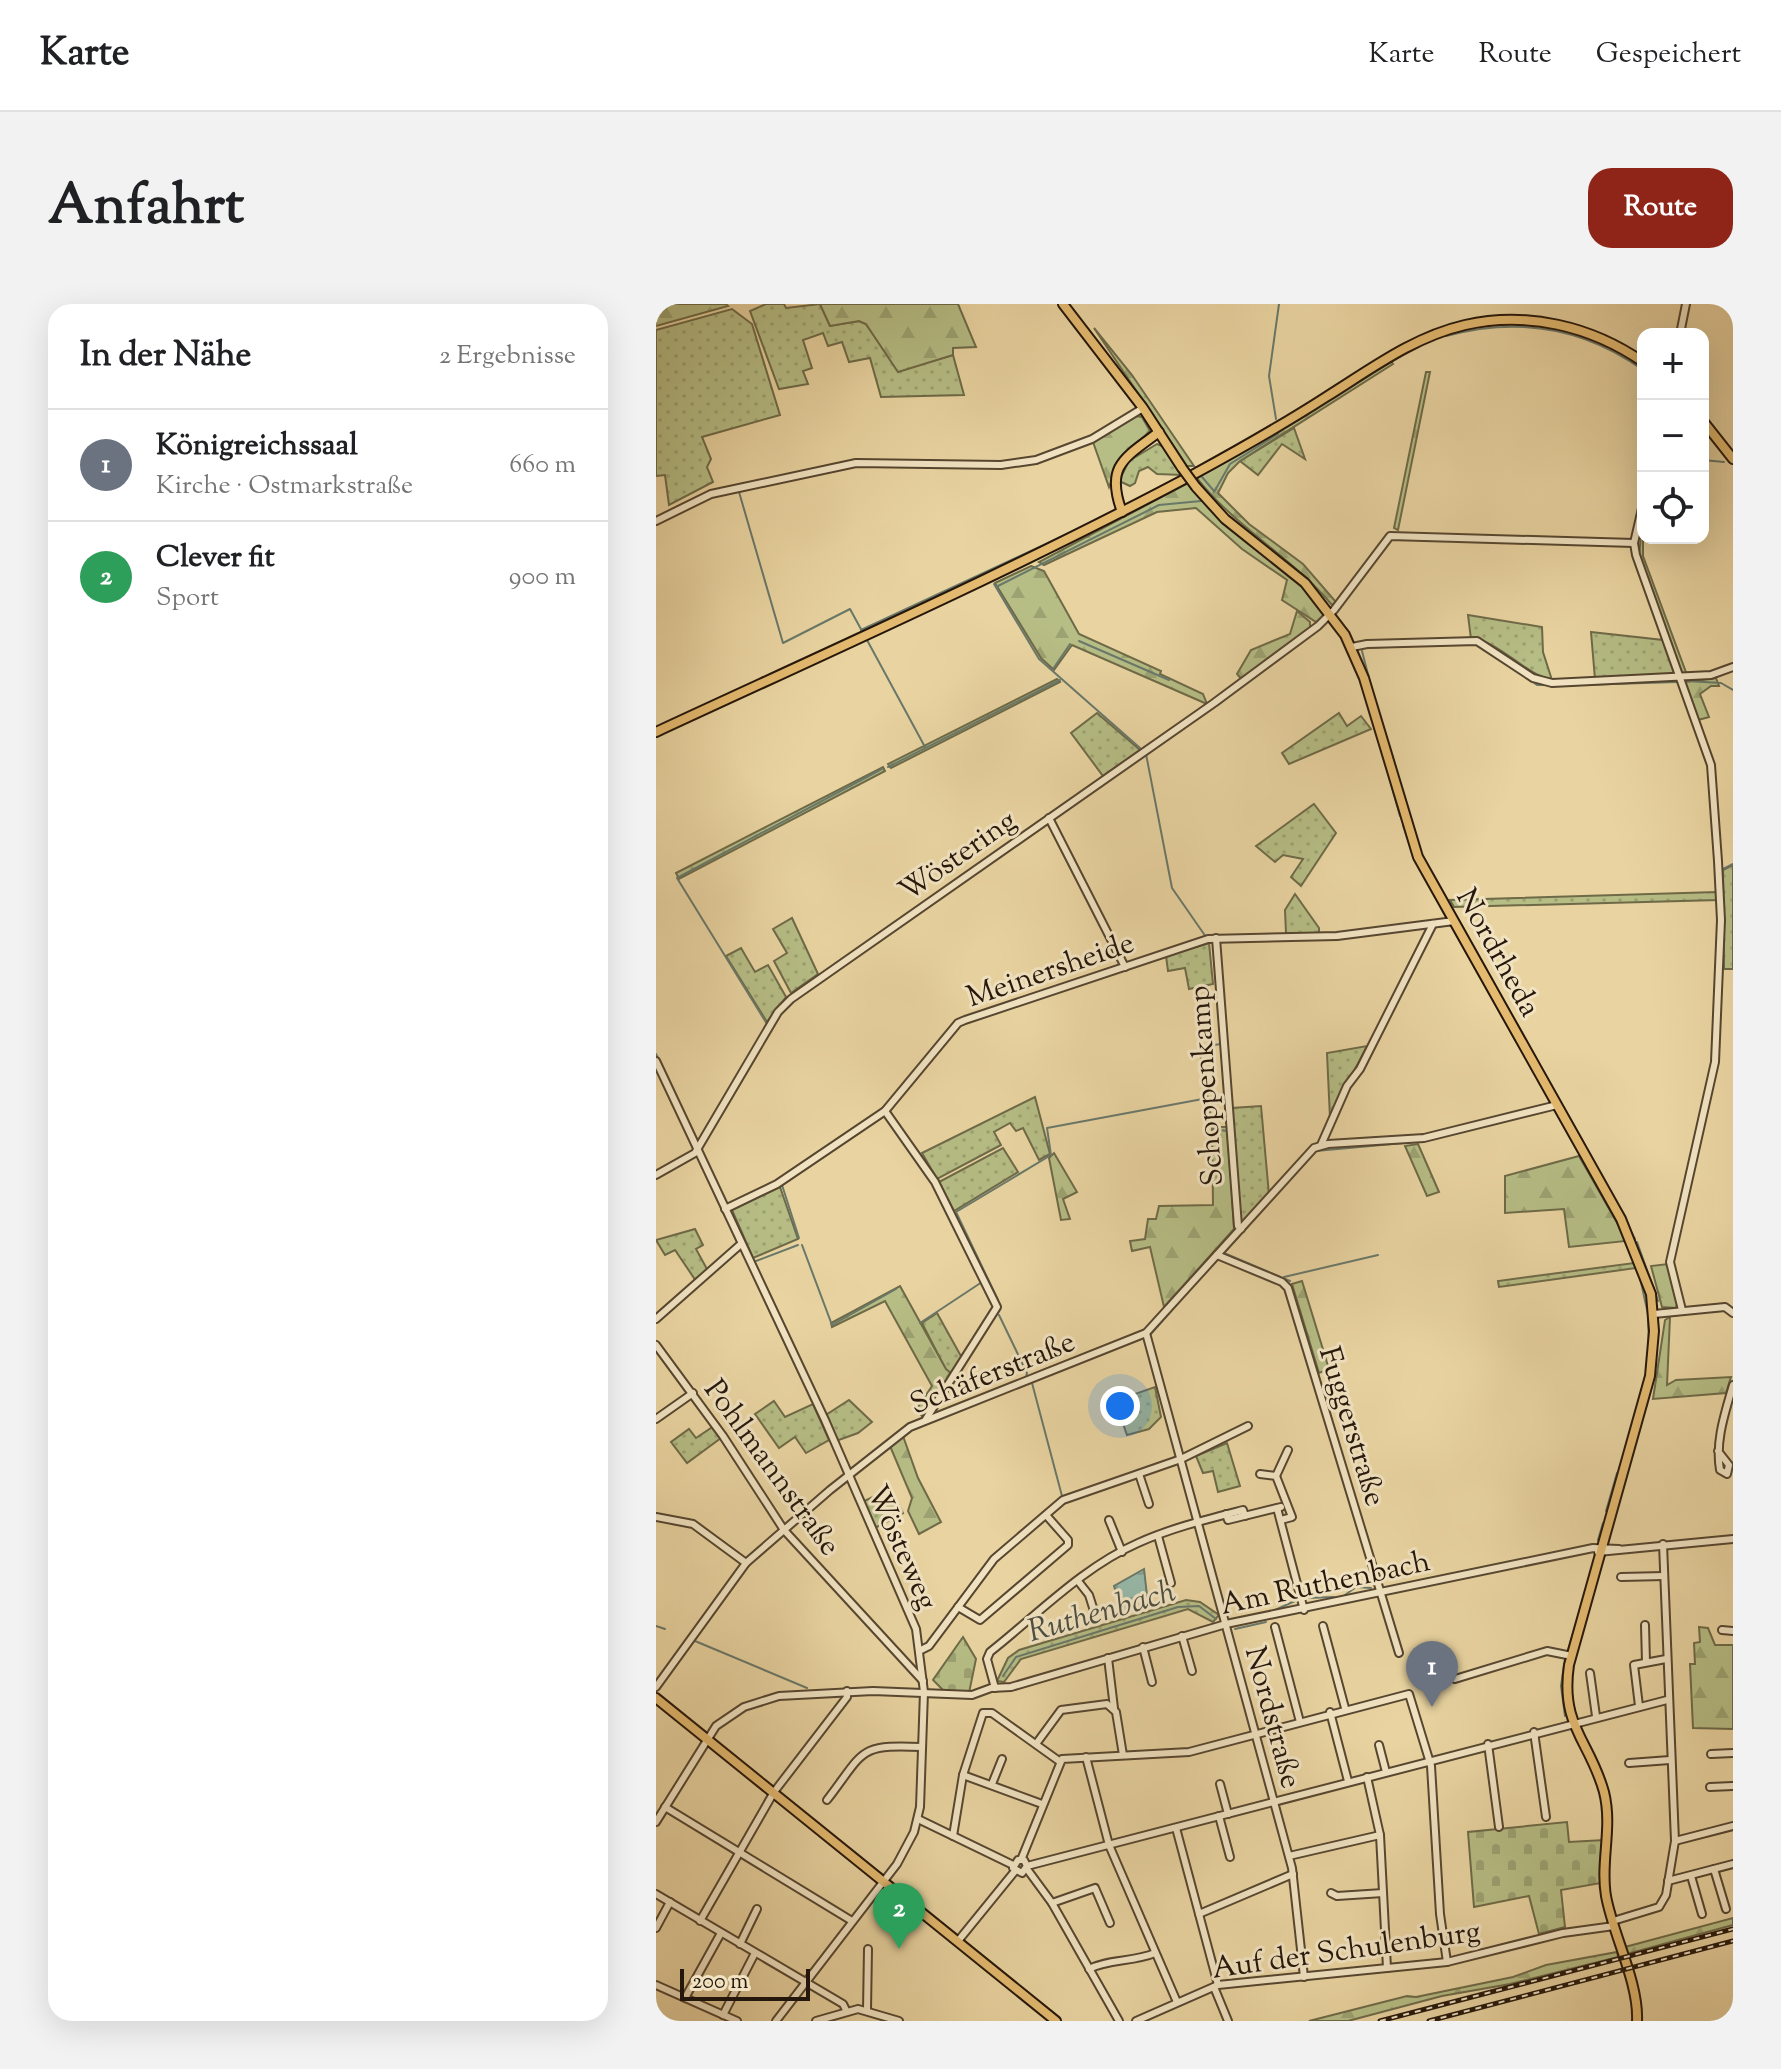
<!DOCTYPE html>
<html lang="de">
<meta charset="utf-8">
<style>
body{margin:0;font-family:"Sorts Mill Goudy",serif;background:#f2f2f2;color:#202124}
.controls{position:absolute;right:24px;top:24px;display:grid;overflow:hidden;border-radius:16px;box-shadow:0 8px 32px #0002}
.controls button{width:72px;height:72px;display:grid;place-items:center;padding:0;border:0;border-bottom:2px solid #e0e0e0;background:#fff;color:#202124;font:40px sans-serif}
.scale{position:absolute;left:24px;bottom:20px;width:130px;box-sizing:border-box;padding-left:8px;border:4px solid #25170b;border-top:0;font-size:22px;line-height:28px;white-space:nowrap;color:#25170b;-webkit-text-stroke:6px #f1e3c2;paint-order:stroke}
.you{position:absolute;left:464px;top:1102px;width:28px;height:28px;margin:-20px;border:6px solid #fff;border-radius:50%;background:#1a73e8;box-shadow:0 0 0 12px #1a73e833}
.badge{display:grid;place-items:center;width:52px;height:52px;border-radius:50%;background:#8f2418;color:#fff;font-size:26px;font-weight:700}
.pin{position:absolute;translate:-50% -66px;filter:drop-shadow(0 2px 4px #0008)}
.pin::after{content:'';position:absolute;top:42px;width:28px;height:24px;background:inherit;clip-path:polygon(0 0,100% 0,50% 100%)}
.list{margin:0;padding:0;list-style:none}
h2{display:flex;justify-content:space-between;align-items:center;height:104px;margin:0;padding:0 32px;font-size:34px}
h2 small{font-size:26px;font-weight:400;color:#757577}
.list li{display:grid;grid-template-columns:52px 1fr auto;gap:24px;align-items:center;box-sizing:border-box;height:112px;padding:0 32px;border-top:2px solid #e0e0e0}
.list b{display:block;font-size:30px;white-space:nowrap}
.list p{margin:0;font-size:26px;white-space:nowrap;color:#757577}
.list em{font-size:26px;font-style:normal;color:#757577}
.icon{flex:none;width:44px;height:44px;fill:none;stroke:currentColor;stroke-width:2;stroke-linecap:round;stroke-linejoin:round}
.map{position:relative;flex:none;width:1077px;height:1717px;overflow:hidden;border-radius:24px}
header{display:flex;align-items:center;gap:48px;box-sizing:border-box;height:112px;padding:0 40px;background:#fff;border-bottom:2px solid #e0e0e0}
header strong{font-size:38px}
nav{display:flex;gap:44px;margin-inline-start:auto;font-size:28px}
.intro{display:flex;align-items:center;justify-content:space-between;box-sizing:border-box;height:192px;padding:0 48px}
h1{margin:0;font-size:56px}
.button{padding:20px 36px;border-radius:24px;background:#8f2418;color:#fff;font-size:28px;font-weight:700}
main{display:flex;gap:48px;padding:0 48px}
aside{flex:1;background:#fff;border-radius:24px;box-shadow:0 8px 32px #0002}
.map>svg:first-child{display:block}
.grass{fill:url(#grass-dots);stroke:#6e6a48;stroke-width:2}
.forest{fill:url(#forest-firs);stroke:#6e6a48;stroke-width:2}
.cemetery{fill:url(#cemetery-stones);stroke:#6e6a48;stroke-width:2}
.water{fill:url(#water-ripples);stroke:#69786a;stroke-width:2}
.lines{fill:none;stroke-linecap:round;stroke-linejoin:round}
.stream{stroke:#69786a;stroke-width:2}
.minor-casing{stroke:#564630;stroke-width:10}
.major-casing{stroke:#25170b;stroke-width:12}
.minor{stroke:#f1e3c2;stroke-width:6}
.major{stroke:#e4ba70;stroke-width:8}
.rail-casing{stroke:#25170b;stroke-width:5}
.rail{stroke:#f1e3c2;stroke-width:2;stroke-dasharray:6;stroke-linecap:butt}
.major-bridge-casing{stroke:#25170b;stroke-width:12;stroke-linecap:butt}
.major-bridge{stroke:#e4ba70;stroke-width:8}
.labels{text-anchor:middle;stroke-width:6;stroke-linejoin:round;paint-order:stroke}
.street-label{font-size:30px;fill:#25170b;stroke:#f1e3c2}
.water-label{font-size:32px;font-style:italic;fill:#4d4f42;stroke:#f1e3c2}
</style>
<header>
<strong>Karte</strong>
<nav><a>Karte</a><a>Route</a><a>Gespeichert</a></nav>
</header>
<div class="intro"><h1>Anfahrt</h1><a class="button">Route</a></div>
<main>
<aside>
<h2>In der Nähe<small>2 Ergebnisse</small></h2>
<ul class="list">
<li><span class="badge" style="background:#6b7280">1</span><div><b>Königreichssaal</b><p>Kirche · Ostmarkstraße</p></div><em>660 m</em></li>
<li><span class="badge" style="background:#2e9e5b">2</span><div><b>Clever fit</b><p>Sport</p></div><em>900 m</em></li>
</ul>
</aside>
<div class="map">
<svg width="1077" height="1717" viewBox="0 0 1077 1717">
<defs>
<pattern id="grass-dots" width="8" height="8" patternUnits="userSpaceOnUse" patternTransform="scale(2)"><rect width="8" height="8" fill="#b6bd85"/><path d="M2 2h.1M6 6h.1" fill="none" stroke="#9ca272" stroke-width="1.8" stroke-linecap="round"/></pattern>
<pattern id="forest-firs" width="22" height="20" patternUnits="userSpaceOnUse" patternTransform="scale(2)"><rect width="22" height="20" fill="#b6bd85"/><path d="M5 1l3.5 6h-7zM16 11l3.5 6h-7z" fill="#9ca272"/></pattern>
<pattern id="cemetery-stones" width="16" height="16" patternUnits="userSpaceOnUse" patternTransform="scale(2)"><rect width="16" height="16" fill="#b6bd85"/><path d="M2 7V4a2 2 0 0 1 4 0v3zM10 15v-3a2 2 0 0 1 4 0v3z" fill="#9ca272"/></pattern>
<pattern id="water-ripples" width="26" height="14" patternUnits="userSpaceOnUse" patternTransform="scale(2)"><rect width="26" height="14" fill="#97b8a9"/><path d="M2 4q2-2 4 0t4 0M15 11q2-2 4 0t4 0" fill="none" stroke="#829d90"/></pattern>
</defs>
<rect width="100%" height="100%" fill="#e9d4a1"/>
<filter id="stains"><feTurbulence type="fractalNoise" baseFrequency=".0025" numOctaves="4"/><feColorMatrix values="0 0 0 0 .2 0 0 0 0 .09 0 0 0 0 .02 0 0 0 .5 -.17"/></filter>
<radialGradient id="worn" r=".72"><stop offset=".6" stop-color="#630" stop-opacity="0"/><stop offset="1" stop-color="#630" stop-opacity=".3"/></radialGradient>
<g class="grass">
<path d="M110,0h18l2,4 34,-4 10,22 29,-5 7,3 32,47 55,-16 11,40 -83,2 -11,-39 -21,4 -7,-20 -14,4 -5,-13 -20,7 9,28 -9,3 5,13 -29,5 -29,-78z"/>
<path d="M76,5l20,15 28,91 -78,22 9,22 -4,8 6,15 -44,23 -4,-30 -9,1v-146z"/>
<path d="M638,124l11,31 -23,-15 -24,31 -18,-14z"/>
<path d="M501,140l8,3 17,28 -25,-1 -9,-7 -9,4 -4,12 -5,3 -11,-5 10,-20z"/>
<path d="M812,311l74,12 1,25 9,28c-30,-7 -53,-40 -81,-41z"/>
<path d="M935,328l72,8 13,33 -4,3 -77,3z"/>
<path d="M401,375l3,3 -169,86 -3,-4z"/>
<path d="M441,409l43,37 -37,26 -32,-43z"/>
<path d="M683,409l8,13 14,-10 10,13 -82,35 -7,-11z"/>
<path d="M227,463l2,4 -206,108 -3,-6z"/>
<path d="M658,500l22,29 -35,53 -10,-9 12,-18 -20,-4 -8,7 -19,-16z"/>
<path d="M1077,561v104h-9l-1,-99z"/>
<path d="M1061,588l1,8 -264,7 -4,-7z"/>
<path d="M639,590l24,34v5h-33l-1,-23z"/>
<path d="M136,614l26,56 -27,19 -17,-32 13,-8 -14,-24z"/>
<path d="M553,639l4,41 -24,5 -4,-21 -17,3 -2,-15z"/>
<path d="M85,644l14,24 13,-7 18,32 -19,25 -41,-66z"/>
<path d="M711,742l-37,72 -3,-65z"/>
<path d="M379,793l15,57 -11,6 -16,-32 -7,3 -6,-8 -16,9 7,13 -64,34 -15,-26z"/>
<path d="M605,802l8,89 -26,28 -3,-2 -8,-113z"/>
<path d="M347,844l15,24 -64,39 -15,-29z"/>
<path d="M124,883l18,52 -45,19 -21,-48z"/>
<path d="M39,925l8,16 -7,4 12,22 -12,10 -21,-31 -10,5 -9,-15z"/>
<path d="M978,959l2,5 -137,19 -1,-6z"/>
<path d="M281,1009l25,45 -10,16 -6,-4 -24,-47z"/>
<path d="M499,1083l6,30 -12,12 -22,6 -12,-34z"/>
<path d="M193,1096l23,22 -14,11 -22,8 -10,-26z"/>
<path d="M118,1097l11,16 28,-13 16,36 -23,13 -11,-16 -16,11 -24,-34z"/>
<path d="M58,1122l7,12 -34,25 -16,-21 18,-13 7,9z"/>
<path d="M571,1139l13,43 -22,6 -5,-21 -10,2 -7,-17z"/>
<path d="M234,1185l13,24 -30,16 -11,-27z"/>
<path d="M530,1296l14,2 19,13 -6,7 -25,-13 -167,50 -17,23 -7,-1 11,-23 11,-8z"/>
</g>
<g class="forest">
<path d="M0,0h70l2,2 -72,20z"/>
<path d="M164,0h138l18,43 -23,1v7l-55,17 -32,-48 -7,-3 -29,5z"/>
<path d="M438,24l38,47 62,91h-7z"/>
<path d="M735,57l2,3 -153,97 -12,12 -10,20 31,31 54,40 33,38 -4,3c-40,-48 -96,-77 -135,-127l93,-53z"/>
<path d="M770,68h4l-32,158 -4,-2z"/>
<path d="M480,112l6,1 8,14 -31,30 -10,26 -16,-45z"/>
<path d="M532,179c39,50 96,79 137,127v7l-9,5 -34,-22 5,-20 -45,-31 -46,-41 -39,4 -113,53 -5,-3z"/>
<path d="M987,210v42l44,119h-5l-43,-119z"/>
<path d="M375,262l13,5 35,63 82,37 -1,3 43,20 4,10 -135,-59 -18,25 -13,-12 -46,-75z"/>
<path d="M641,307l13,11v6l-68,52 -5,-6 14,-24 39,-16z"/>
<path d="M1060,374l3,8h-8l-11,8 9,23 -11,3 -13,-38z"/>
<path d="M556,823h16l6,102 -70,78 -14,-60 -18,4 -2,-10 15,-2 3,-20h8l3,-13 54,-1z"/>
<path d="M762,840l21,48 -12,4 -22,-50z"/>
<path d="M398,849l23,39 -14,7 7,20 -9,1 -12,-62z"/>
<path d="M923,852l45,79 2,6 -57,6 -5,-38 -59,4v-37z"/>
<path d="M1012,960l11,33 -3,11 -14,-1 -11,-41z"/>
<path d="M646,977l27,88 -10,4 -27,-89z"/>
<path d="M244,982l46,83 6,5 -30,42 -6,-6 16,-24 -47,-85 -53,26 -1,-4z"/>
<path d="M1014,1013l-3,68 9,-5 55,-3 -5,16 -73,6 12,-79z"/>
<path d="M247,1132l15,42 23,44 -22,12 -11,-23 4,-13 -22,-52z"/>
<path d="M1043,1323l9,1 7,17h18v84l-40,-1 -3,-64h5l-1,-21 6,-1z"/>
<path d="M1077,1614v7l-106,29 -2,-7z"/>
<path d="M961,1648l1,5 -108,27 -68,12 -94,25h-39l98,-25 9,1 97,-20 33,-12z"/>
</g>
<g class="cemetery">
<path d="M307,1333l13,22 -7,34 -26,-3 -10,-10z"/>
<path d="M911,1518l2,20 35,-2 -3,43 -40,7 4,37 -26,7 -10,-38 -55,11 -6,-75z"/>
</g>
<path class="water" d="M488,1265l4,35 -26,9 -8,-27z"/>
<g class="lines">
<g class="stream">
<path d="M402,0l77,101"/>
<path d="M417,7l17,21"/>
<path d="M790,32c70,-19 137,-9 197,34"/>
<path d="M620,115l-7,-43 10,-72"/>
<path d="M1047,156l21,2"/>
<path d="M546,173l12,14"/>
<path d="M83,188l44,151 67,-34 12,22"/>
<path d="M558,188l16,-28 48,-30"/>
<path d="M338,280l45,75 101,89"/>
<path d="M340,283l163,-82 42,-4"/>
<path d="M205,326l232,-108"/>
<path d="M211,336l58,107"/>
<path d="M423,337l90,39"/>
<path d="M783,341l38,-1"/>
<path d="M710,344l67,-3"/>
<path d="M706,347l9,35"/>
<path d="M397,365l17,-25"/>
<path d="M867,371l14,10h12"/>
<path d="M1031,377l34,2 12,7"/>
<path d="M924,381l97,-3"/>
<path d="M711,394l33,118"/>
<path d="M501,443l65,-45"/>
<path d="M490,450l26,134 34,49"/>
<path d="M232,463l172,-87"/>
<path d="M747,521l11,33 34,61"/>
<path d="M780,623l15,-2 32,56"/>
<path d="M216,634l22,-15"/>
<path d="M202,644l11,-7"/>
<path d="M472,659l26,-9"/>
<path d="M1067,665v-100l10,-5"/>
<path d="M166,669l32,-22"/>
<path d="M136,690l25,-18"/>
<path d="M131,694l-20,26 -90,-146 205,-109"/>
<path d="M562,697l3,43 -22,3 14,82 14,2 8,98 -17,20"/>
<path d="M311,712l152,-51"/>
<path d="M0,750l36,76"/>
<path d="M697,769l14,-25"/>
<path d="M42,854l26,56"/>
<path d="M0,875l39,-22"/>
<path d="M972,922l7,13"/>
<path d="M143,934l-17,-53 101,-69"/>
<path d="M981,938l21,59"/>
<path d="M146,941l30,80 64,-36"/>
<path d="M100,957l42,-16"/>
<path d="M628,973l94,-22"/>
<path d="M984,974l8,36 1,33"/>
<path d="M634,977l-66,-28 92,-102 109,-10"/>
<path d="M635,981l50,165"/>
<path d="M342,996l-42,-88 95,-57 -4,-27 161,-30"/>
<path d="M264,1019l62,-41"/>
<path d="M494,1031l67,-76"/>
<path d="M377,1070l66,-26"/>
<path d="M376,1079l30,113"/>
<path d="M47,1100l13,17"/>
<path d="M290,1106l80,-33 1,-4 -28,-58"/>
<path d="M950,1207l11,-38h3"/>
<path d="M942,1236l5,-17"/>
<path d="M689,1291l11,-8 15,1"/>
<path d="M651,1294l27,-1"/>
<path d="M619,1306l20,-9"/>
<path d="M0,1322l9,3"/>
<path d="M579,1325l31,-7"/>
<path d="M39,1337l112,47"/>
<path d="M912,1346l26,-89"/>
<path d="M347,1372l13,-19 162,-50 21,-1 17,13"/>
<path d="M4,1383l81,-111"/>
<path d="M909,1412l-4,-30 4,-27"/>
</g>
<defs>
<g id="minor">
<path d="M1024,30l6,-30"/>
<path d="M987,200l-9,39 2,12 75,210 7,96 3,59 -6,142 -45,200 12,48"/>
<path d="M0,217l55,-27 145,-31 145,2 35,-5 56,-21 51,-31"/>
<path d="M696,343l15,-3 110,-3 56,37 19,5 159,-8 22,-8"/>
<path d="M393,514l76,149"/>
<path d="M560,634l22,288 3,3"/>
<path d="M0,757l169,359 91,209 8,63 -4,115 -6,25 -17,32 -121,157"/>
<path d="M229,807l50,71 62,125 -71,112"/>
<path d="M665,841l26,-59 13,-17 73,-145"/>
<path d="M0,871l39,-22 83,-141 13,-13 423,-296 104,-77 16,-16 56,-74 244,7"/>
<path d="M69,905l52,-25 108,-73 73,-88 7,-3 243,-81 129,-3 117,-15"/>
<path d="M561,951l65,27 6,6 111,365"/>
<path d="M998,1010l71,-7 8,6"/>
<path d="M0,1015l85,-75"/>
<path d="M490,1029l146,535 12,109"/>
<path d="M0,1041l67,91 61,94 139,151"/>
<path d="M0,1115l37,-26"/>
<path d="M1062,1147l11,14 -2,9 -7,-4c-5,-29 5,-57 13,-85"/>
<path d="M483,1170l10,30"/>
<path d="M604,1170l16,2 16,41 -11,3"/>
<path d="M620,1172l12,-26"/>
<path d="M621,1204l27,102"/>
<path d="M570,1210l2,6 53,-13"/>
<path d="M0,1213l37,7 53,39"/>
<path d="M453,1216l13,32"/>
<path d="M502,1232l13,47"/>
<path d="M942,1248l135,-13"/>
<path d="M965,1273l43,-1"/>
<path d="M422,1277l11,14 6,19"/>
<path d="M302,1303l22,13 88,-75v-5l-22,-25"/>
<path d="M989,1321l1,37"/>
<path d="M667,1322l22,82"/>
<path d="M619,1323l25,95"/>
<path d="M1066,1326l11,1"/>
<path d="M526,1332l10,35"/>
<path d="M487,1343l9,35"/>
<path d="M265,1346l8,-4 65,-87 69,-59 118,-41 67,-33"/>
<path d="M452,1354l6,50"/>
<path d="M934,1369l6,43"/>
<path d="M799,1375l92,-28 25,5"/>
<path d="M0,1383l90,-124 84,-73 80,-63 236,-94 168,-185 14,-4 96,-6 133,-33"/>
<path d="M339,1384l-8,-29 3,-7c47,-37 93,-85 148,-109 33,-15 70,-24 105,-33l2,6"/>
<path d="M983,1402l-5,-41 32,-6"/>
<path d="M674,1408l18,69"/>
<path d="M878,1428l12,85"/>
<path d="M380,1440l25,-34 46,-6 9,8 7,43"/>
<path d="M832,1440l11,83"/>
<path d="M723,1441l7,27"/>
<path d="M1055,1450l22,-1"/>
<path d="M430,1453l23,88 68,157"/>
<path d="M973,1459l41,-3"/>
<path d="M307,1471l79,29"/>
<path d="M711,1473l13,58 7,133"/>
<path d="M336,1480l10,-25"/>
<path d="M564,1480l8,30"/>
<path d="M1054,1483l23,-1"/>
<path d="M171,1496c38,-49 30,-56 95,-53"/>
<path d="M9,1503l187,114"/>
<path d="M563,1512l11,41"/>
<path d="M262,1515l95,46"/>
<path d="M0,1518l60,-96 28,-19 35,-11 94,-5 99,4 19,-7 20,-1 215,-63 367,-76 26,1"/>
<path d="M520,1524l42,157"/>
<path d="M297,1532l10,-61 20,-62h9l67,48"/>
<path d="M1019,1537l58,-15"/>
<path d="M633,1552l91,-21"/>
<path d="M365,1556l41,-101 127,-7 220,-58 22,72 9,148 7,48"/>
<path d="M371,1562l-3,-6h-6l-5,8 9,5 5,-7 640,-166"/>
<path d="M371,1565l25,34 67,118"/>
<path d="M1058,1565l12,40"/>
<path d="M1035,1572l11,38"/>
<path d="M1012,1577l65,-17"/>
<path d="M675,1589l6,3 46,-3"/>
<path d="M0,1590l187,110 3,6"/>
<path d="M396,1599l43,-15 15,35"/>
<path d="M543,1610l94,-40"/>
<path d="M44,1617l74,-129 73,-95v-6"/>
<path d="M957,1617l46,-14 7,-12 9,-54 -12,-297"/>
<path d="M0,1624l14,-26"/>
<path d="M302,1637l57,-70"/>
<path d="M84,1640l17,-35"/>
<path d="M433,1665c19,-10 45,-7 66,-16"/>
<path d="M0,1681l81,36"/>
<path d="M558,1683l14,34"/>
<path d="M29,1694l36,-65"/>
<path d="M211,1706l1,-61"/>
<path d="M67,1711l32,-62"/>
<path d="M160,1717l42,-12 41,12"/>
<path d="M480,1717l82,-36 229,-23 116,-29 51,-7"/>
</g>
<g id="major">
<path d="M407,0l80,104 39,60"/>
<path d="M1047,117l30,38"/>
<path d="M540,183l29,32 80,64 40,52 19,43 54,179 203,362 30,75 3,37 -4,45 -81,289c-9,61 21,76 35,127 9,36 -4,70 2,104 7,39 33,87 31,125"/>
<path d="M466,208c-17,-46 2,-54 37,-80"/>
<path d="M0,428c181,-84 364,-165 540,-259 44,-24 88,-49 130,-76 45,-28 87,-60 139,-72 62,-14 126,1 178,37"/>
<path d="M0,1394l400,323"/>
</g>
</defs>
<use href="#minor" class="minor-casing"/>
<use href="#major" class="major-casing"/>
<use href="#minor" class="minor"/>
<use href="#major" class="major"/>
<defs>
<g id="rail">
<path d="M724,1717l353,-92"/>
<path d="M773,1717l304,-80"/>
</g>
</defs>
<use href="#rail" class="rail-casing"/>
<use href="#rail" class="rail"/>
<defs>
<path id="major-bridge" d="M526,164l14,19"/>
</defs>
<use href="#major-bridge" class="major-bridge-casing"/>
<use href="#major-bridge" class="major-bridge"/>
</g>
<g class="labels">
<g class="street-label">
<text transform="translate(301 551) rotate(-35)" y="10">Wöstering</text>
<text transform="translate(843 648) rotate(61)" y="10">Nordrheda</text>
<text transform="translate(394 665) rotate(-19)" y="10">Meinersheide</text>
<text transform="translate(549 782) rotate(-94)" y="10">Schoppenkamp</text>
<text transform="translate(336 1068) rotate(-22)" y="10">Schäferstraße</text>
<text transform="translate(697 1122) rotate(73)" y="10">Fuggerstraße</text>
<text transform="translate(117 1163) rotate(54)" y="10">Pohlmannstraße</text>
<text transform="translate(247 1243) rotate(66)" y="10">Wösteweg</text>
<text transform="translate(669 1278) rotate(-12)" y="10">Am Ruthenbach</text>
<text transform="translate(618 1413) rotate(75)" y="10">Nordstraße</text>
<text transform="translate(690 1645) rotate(-8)" y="10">Auf der Schulenburg</text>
</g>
<g class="water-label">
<text transform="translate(445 1306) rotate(-16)" y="11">Ruthenbach</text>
</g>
</g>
<rect width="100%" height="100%" filter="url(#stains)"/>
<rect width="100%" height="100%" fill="url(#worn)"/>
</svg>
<div class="controls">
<button>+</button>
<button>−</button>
<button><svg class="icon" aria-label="locate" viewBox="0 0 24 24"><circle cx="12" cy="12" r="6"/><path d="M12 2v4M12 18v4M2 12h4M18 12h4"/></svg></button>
</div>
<div class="scale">200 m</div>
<div class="you"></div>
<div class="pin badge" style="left:776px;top:1403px;background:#6b7280">1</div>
<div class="pin badge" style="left:243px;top:1645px;background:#2e9e5b">2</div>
</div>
</main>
